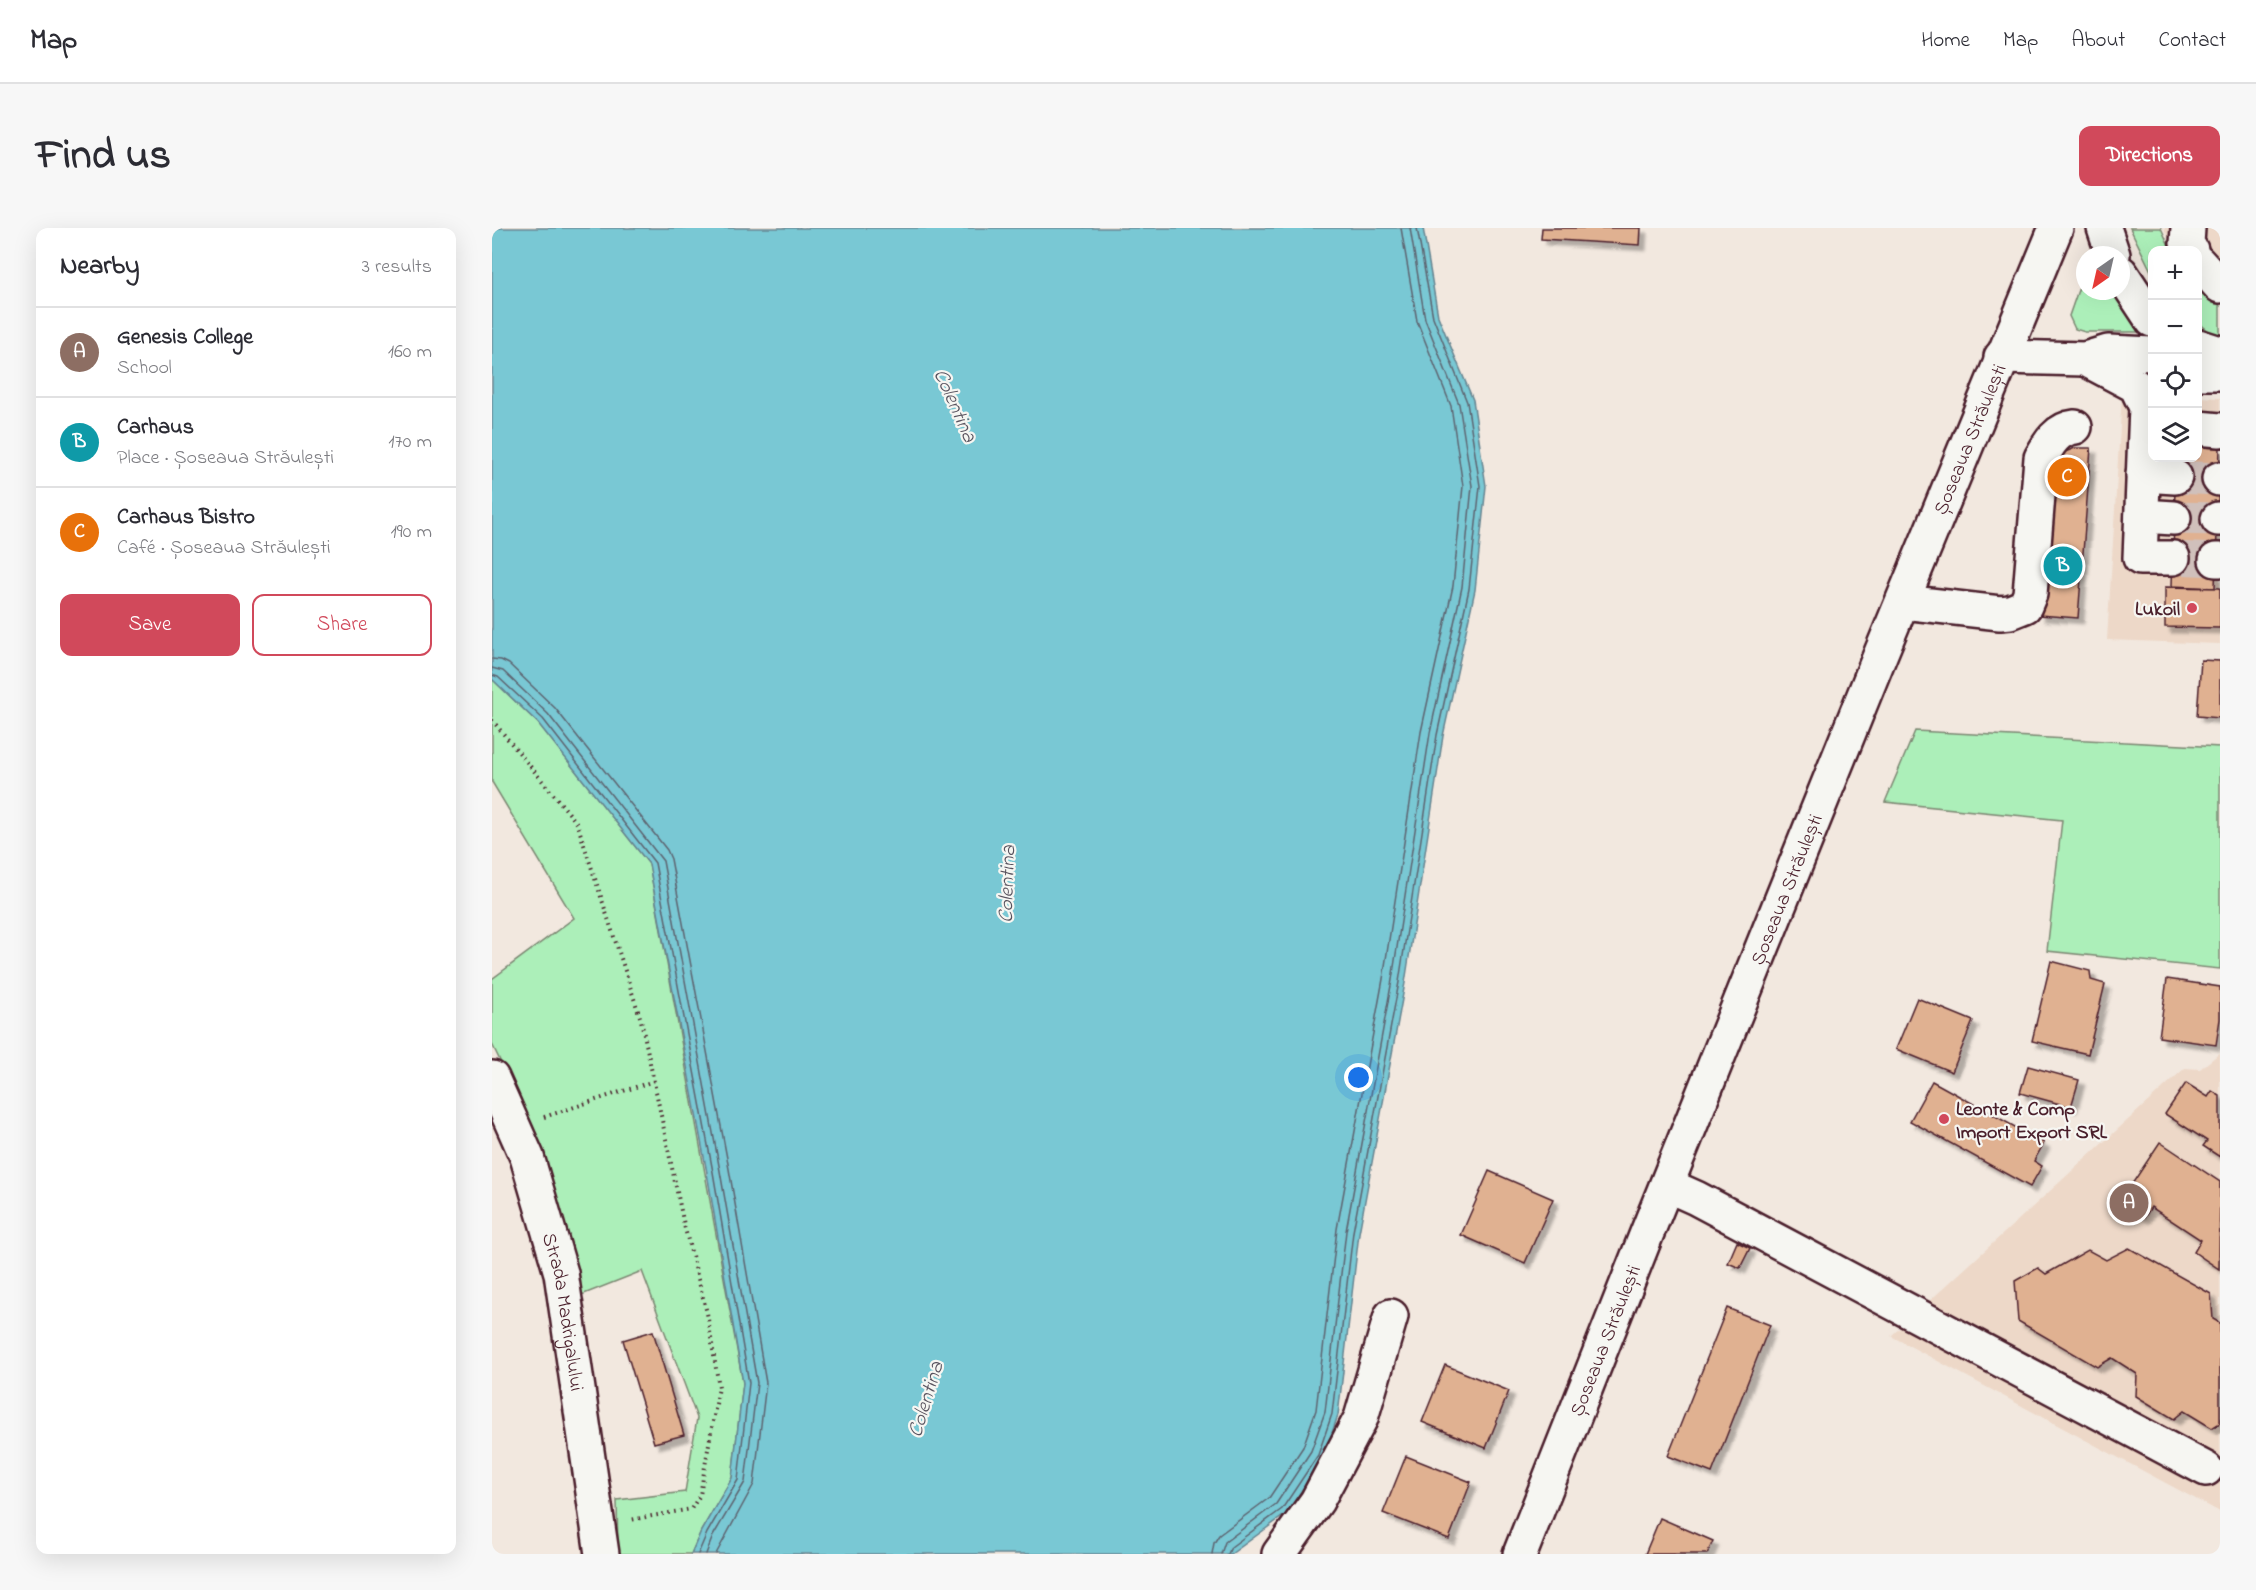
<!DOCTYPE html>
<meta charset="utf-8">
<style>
body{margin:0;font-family:"Indie Flower",sans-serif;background:#f7f7f7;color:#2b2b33}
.controls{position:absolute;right:18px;top:18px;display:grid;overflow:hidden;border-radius:12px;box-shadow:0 6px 24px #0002}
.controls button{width:54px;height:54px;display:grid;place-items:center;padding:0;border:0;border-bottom:2px solid #e1e1e2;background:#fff;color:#2b2b33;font:30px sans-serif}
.compass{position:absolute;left:1584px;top:18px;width:54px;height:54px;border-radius:50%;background:#fff;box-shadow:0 6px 24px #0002;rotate:214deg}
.you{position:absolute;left:867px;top:850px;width:21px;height:21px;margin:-15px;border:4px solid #fff;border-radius:50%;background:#1a73e8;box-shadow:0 0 0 9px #1a73e833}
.badge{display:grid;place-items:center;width:39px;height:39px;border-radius:50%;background:#d1495b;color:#fff;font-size:20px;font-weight:700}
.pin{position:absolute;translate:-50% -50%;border:3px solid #fff;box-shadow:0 2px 6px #0006}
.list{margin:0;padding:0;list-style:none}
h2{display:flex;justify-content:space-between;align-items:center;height:78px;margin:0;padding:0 24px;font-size:26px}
h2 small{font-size:20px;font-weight:400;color:#7c7c81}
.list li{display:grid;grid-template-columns:39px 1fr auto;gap:18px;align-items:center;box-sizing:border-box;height:90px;padding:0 24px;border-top:2px solid #e1e1e2}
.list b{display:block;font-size:22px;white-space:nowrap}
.list p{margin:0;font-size:20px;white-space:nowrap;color:#7c7c81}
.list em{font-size:20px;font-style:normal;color:#7c7c81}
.actions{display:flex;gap:12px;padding:18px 24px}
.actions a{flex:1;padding:14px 0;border:2px solid #d1495b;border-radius:12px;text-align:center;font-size:21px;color:#d1495b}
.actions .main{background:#d1495b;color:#fff}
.icon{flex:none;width:33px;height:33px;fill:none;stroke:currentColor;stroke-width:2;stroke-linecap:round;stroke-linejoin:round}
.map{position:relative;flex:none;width:1728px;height:1326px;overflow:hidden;border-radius:12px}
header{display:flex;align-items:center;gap:36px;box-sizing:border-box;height:84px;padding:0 30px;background:#fff;border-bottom:2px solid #e1e1e2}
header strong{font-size:28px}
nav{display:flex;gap:33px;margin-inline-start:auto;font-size:21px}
.intro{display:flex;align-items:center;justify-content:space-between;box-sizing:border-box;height:144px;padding:0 36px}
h1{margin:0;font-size:42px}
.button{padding:15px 27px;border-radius:12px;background:#d1495b;color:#fff;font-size:21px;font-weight:700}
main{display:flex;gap:36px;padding:0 36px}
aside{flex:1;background:#fff;border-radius:12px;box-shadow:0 6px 24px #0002}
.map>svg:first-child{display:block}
.built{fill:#edd8c8}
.green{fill:#acefb9;stroke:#7b8772;stroke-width:1.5}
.water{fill:#79c8d4;stroke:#668490;stroke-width:1.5}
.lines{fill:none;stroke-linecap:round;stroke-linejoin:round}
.shore{stroke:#5d636f;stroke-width:1.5}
.building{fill:#e0b191;stroke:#4a1f2b;stroke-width:1.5;filter:url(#shadow)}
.minor-tunnel{stroke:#d0c0bb;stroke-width:33;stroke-dasharray:33 16;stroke-linecap:butt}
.minor-casing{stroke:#4a1f2b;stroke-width:38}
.path{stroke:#4a1f2b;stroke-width:4;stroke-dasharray:1.5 4.5;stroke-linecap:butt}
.minor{stroke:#f6f6f2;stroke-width:33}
.poi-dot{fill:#d1495b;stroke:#f6f6f2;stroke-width:2}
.labels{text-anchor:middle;stroke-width:4.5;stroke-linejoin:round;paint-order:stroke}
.street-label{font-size:20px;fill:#4a1f2b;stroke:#f6f6f2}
.poi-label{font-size:20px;font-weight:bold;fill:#4a1f2b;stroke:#f6f6f2;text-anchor:end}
.water-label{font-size:21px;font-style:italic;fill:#58525e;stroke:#f6f6f2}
</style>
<header>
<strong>Map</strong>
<nav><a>Home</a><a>Map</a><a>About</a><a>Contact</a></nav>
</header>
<div class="intro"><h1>Find us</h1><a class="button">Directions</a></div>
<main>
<aside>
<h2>Nearby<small>3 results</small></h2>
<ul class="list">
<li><span class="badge" style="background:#8d6e63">A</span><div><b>Genesis College</b><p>School</p></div><em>160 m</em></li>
<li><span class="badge" style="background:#0f9aa8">B</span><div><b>Carhaus</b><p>Place · Șoseaua Străulești</p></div><em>170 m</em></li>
<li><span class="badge" style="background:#e8710a">C</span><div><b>Carhaus Bistro</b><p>Café · Șoseaua Străulești</p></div><em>190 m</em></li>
</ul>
<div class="actions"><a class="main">Save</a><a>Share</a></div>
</aside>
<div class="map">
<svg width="1728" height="1326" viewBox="0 0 1728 1326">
<defs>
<filter id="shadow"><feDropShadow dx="5.5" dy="5.5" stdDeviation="1.5" flood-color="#0004"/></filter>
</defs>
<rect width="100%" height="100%" fill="#f2e8df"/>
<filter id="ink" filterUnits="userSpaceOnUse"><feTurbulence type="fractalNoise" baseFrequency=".0167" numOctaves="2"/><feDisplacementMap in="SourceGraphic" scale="12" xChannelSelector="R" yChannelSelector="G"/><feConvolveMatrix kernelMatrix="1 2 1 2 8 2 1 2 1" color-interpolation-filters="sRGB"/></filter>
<g filter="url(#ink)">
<g class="built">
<path d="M1672,0h56v74l-47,-52z"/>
<path d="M1630,166l30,64h46v-61l22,1v246l-113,-4z"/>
<path d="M1728,825v459l-329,-176 294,-268 15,1z"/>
</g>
<g class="green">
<path d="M1638,0h31l10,22h-19v23z"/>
<path d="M1593,42v21h36l24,36 -4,5h-56l-10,-3 -6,-13z"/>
<path d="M1706,58l22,20v29l-10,-3 -12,-10z"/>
<path d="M0,451l46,44 111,141 94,519 -11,95 -31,53 -10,23h-73l-1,-54 68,-8 12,-74 -55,-147 -63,25 -34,-142 -53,-110v-65l82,-61 -82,-136z"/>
<path d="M1423,503l305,16v222l-173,-18 15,-131 -177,-18z"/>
</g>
<path class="water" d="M0,0h931l15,88 35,84 13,86 -11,104 -32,146 -38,247 -46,250 -21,182 -14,42 -38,57 -55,40h-540l10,-23 31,-53 11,-95 -36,-210 -58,-309 -111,-141 -46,-44z"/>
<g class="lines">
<g class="shore">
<path d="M0,431l9,1 8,4 46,44 112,142 4,9 58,310 37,214 -12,101 -38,70"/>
<path d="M0,440l11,3 45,43 115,147 57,310 37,212 -12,99 -32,54 -7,18"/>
<path d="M0,447l6,2 45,42 112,144 58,309 36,211 -11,97 -31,53 -9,21"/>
<path d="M720,1326l2,-11 5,-8 50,-37 34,-51 13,-37 21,-181 46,-250 38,-247 32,-146 10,-100 -12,-80 -34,-85 -16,-93"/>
<path d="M729,1326l4,-12 51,-38 35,-53 14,-39 21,-181 46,-251 38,-247 32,-146 10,-101 -13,-82 -34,-85 -15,-91"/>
<path d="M736,1326l3,-7 51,-38 36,-54 14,-41 21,-182 46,-250 38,-247 32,-146 11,-103 -13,-84 -34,-85 -16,-89"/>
</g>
</g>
<g class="building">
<path d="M1050,0h99l-1,17 -99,-6z"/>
<path d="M1706,219l22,1 -5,140 -43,-2 4,-128h22z"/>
<path d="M1583,220h16l-13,170 -39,-3 11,-123 7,-32 8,-8z"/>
<path d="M1673,359l55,1v40l-55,-1z"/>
<path d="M1709,432l19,1v57l-23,-2z"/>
<path d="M1559,733l39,10 1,9 14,4 -17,70 -56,-13z"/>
<path d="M1675,751l53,8v32l-4,26 -57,-8z"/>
<path d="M1425,770l56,23 -21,51 -56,-23z"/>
<path d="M1536,838l51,14 -8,27 -51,-14z"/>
<path d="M1440,853l112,62 -10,18 8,5 -12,21 -120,-66z"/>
<path d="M1694,855l22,14 4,-6 8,5v61l-17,-11 4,-5 -42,-27z"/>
<path d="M1668,914l60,40 -1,87 -25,-17 7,-12 -50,-33 -7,11 -24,-16z"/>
<path d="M997,943l64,28 -28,64 -64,-28z"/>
<path d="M1245,1014l13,6 -10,20 -12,-5z"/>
<path d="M1637,1020l82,46 2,25 7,4v100l-8,5 -28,-17 -10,8 -38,-23 1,-22 -25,-16 -15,9 -79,-46 -3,-40 23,-13 8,6 42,-24 18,10z"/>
<path d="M1235,1080l43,17 -58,148 -44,-17z"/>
<path d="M161,1103l31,104 -30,8 -31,-103z"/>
<path d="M953,1137l64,26 -23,57 -64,-26z"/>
<path d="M914,1228l65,26 -22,57 -66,-26z"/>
<path d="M1168,1290l53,23 -6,13h-62z"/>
</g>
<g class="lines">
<g class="minor-tunnel">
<path d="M1683,249l44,2"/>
<path d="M1682,290l44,1"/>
<path d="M1681,330l43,2"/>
</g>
<defs>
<g id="minor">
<path d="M1612,0l9,27"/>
<path d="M1696,0l-1,16 4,6"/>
<path d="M1706,34l22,24"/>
<path d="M1629,45l31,47"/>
<path d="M1706,118l22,7"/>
<path d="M1509,129l84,2 23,-7 44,2"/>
<path d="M1593,131l51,27 10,21 -6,151h33"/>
<path d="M1706,145h22"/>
<path d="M1706,200l22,2"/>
<path d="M1651,247l32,2"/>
<path d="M1727,251h1"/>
<path d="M1650,288l32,2"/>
<path d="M1726,291h2"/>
<path d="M1724,332h4"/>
<path d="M1411,374l97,11 10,-1 15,-6 5,-12 11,-136c8,-15 16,-29 34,-31"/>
<path id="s1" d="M0,850l35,79 34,116 41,281"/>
<path d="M1175,957l29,13 510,271"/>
<path d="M787,1326l38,-53 44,-83 30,-102"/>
<path id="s2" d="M1028,1326l127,-321 234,-580 175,-425"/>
</g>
</defs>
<use href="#minor" class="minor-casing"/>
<g class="path">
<path d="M0,492l85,103 64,197 43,205 23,88 12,74 -19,108 -9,14 -61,11"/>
<path d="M52,889l110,-36"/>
</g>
<use href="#minor" class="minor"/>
</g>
</g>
<g class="poi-dot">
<circle cx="1700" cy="380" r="6"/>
<circle cx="1452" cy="891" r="6"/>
</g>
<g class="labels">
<g class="street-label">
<text dy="7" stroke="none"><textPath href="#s2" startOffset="1202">Șoseaua Străulești</textPath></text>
<text dy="7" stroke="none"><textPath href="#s2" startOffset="716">Șoseaua Străulești</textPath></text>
<text dy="7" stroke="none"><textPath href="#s1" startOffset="246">Strada Madrigalului</textPath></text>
<text dy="7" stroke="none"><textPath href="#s2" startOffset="230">Șoseaua Străulești</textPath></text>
</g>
<g class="poi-label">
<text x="1688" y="387">Lukoil</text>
<text x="1464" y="887" text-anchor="start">Leonte &amp; Comp<tspan x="1464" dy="23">Import Export SRL</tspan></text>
</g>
<g class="water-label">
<text transform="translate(464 177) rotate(66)" y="7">Colentina</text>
<text transform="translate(514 656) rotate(-88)" y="7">Colentina</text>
<text transform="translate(433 1171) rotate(-73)" y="7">Colentina</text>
</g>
</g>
</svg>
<div class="controls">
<button>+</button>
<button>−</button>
<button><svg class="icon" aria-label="locate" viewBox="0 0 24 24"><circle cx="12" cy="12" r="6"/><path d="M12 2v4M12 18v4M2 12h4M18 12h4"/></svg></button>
<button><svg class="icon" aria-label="layers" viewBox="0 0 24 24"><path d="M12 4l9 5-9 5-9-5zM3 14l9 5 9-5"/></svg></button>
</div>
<svg class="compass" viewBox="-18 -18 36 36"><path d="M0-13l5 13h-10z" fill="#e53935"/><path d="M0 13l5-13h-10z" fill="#7c7c81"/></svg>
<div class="you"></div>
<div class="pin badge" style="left:1637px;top:975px;background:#8d6e63">A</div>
<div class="pin badge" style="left:1571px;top:338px;background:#0f9aa8">B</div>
<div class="pin badge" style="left:1575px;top:249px;background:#e8710a">C</div>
</div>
</main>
